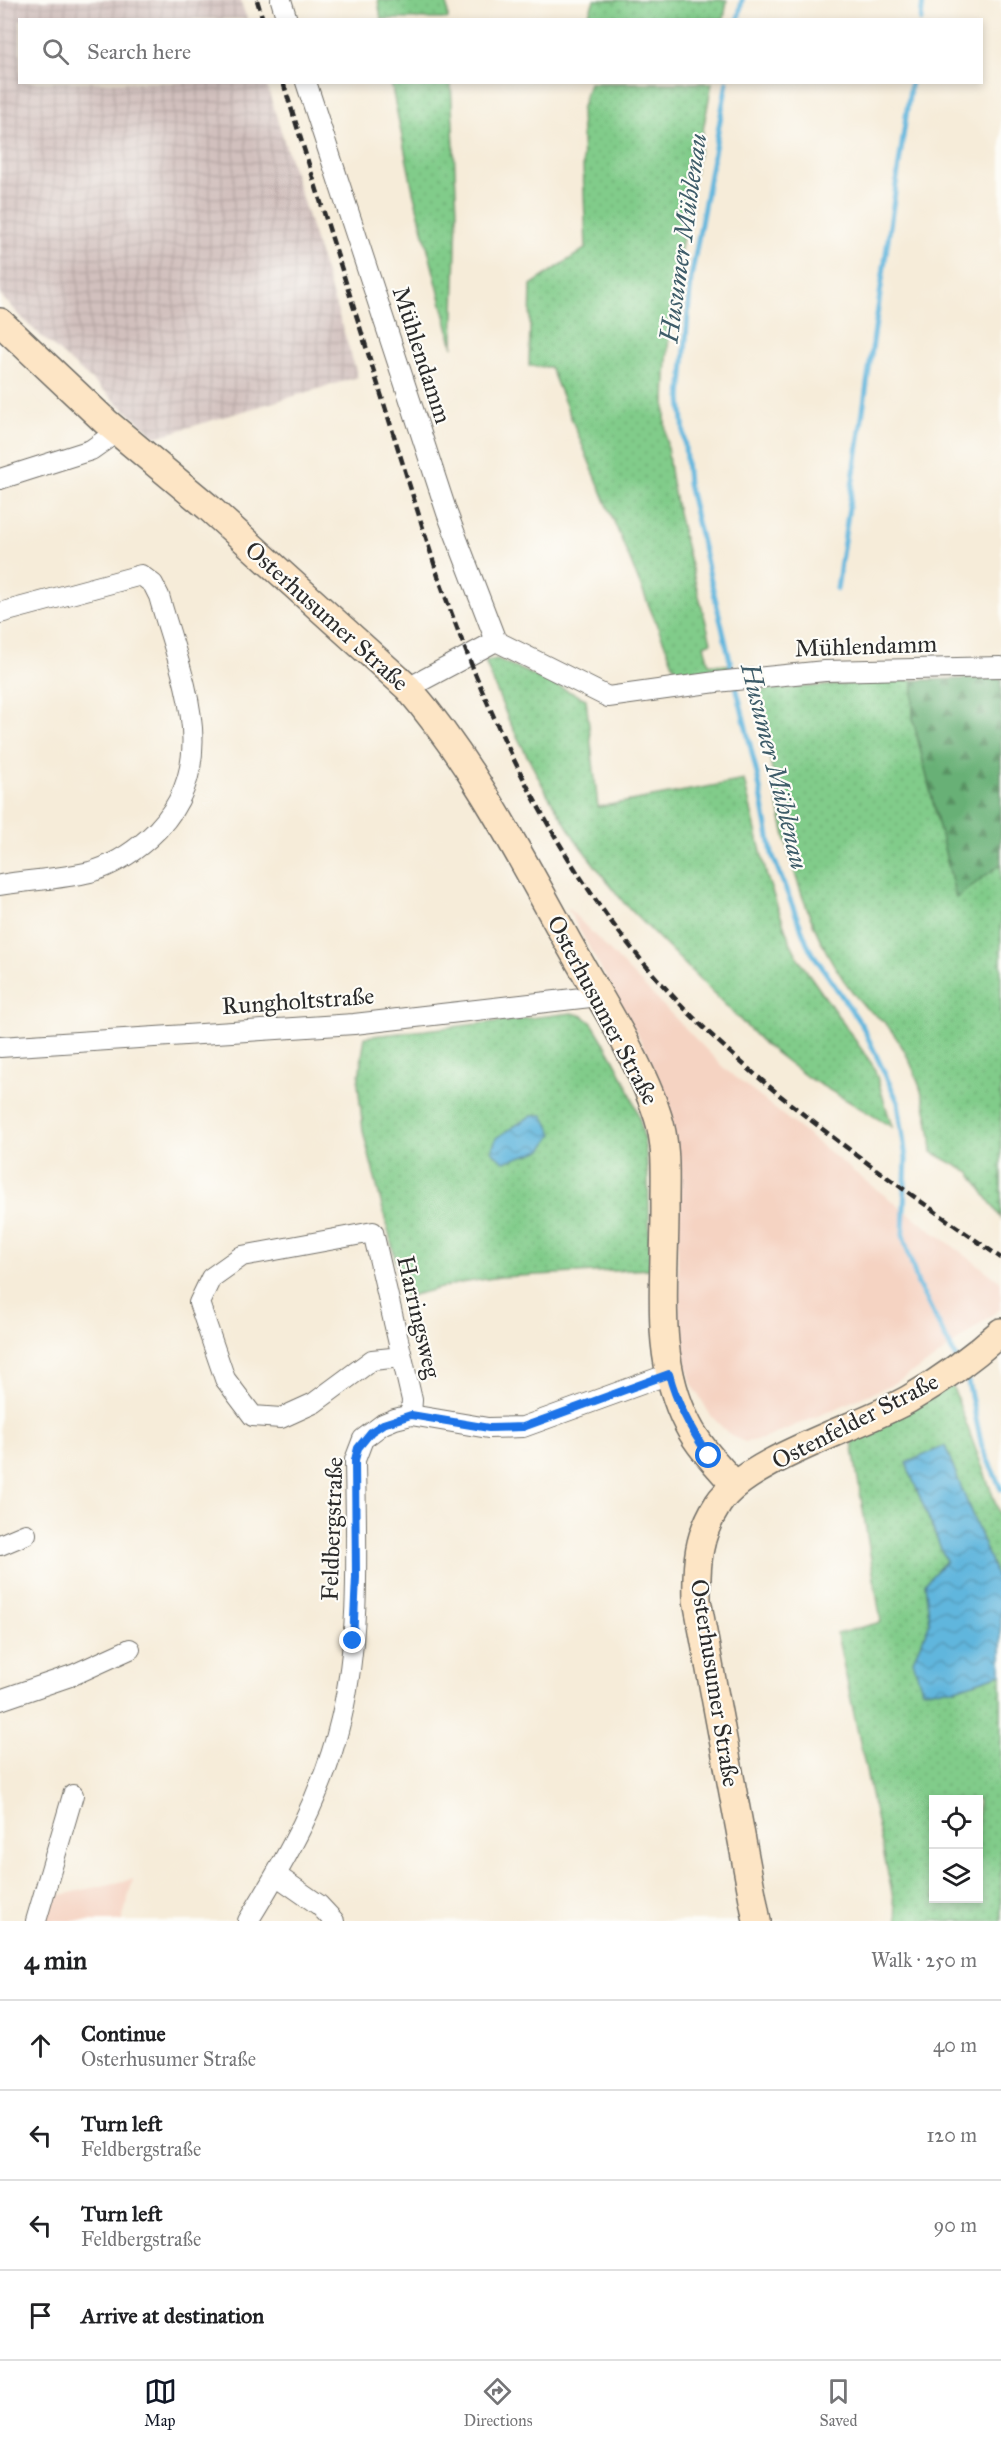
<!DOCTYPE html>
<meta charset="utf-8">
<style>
body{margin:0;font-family:"IM FELL Great Primer",serif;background:#f6f6f6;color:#202124}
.controls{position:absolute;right:18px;bottom:18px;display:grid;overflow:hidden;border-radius:0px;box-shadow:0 3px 9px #0003}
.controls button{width:54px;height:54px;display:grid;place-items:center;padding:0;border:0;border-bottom:2px solid #e0e0e0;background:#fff;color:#202124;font:30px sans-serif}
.stop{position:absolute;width:18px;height:18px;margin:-14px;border:4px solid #1a73e8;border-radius:50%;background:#fff}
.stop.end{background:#1a73e8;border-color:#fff;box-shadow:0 2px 6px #0008}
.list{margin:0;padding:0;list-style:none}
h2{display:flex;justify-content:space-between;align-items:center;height:78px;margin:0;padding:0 24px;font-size:26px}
h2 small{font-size:20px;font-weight:400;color:#757577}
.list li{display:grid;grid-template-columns:39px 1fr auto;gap:18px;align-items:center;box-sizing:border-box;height:90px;padding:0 24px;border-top:2px solid #e0e0e0}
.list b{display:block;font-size:22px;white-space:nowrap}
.list p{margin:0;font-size:20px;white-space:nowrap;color:#757577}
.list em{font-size:20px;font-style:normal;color:#757577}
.icon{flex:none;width:33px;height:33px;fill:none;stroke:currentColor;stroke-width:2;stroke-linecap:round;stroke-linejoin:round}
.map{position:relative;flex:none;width:1001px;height:1921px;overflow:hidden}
.search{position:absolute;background:#fff;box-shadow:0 3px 9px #0003;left:18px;right:18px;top:18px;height:66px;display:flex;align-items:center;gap:15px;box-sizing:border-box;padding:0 21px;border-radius:0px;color:#757577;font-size:22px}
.sheet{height:438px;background:#fff}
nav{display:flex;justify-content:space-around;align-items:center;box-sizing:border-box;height:84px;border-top:2px solid #e0e0e0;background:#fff;font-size:16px;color:#757577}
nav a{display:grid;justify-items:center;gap:3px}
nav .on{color:#111827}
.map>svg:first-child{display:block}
.built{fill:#f5d3c2}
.industrial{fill:url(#industrial-grid)}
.grass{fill:url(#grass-dots);stroke:#567c5a;stroke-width:1.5;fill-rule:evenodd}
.forest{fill:url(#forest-firs);stroke:#4a6e50;stroke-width:1.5}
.water{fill:url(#water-waves);stroke:#467084;stroke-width:1.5}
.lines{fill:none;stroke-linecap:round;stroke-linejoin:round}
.stream{stroke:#61b6dd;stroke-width:5}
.street-casing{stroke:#726f68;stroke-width:22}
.secondary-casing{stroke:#726f68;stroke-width:30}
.street{stroke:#fff;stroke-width:20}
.secondary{stroke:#fde5c5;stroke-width:27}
.rail{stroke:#2b2b2b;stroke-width:4.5;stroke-dasharray:9 4.5;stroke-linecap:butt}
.route{stroke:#1a73e8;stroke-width:8}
.labels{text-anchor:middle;stroke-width:4.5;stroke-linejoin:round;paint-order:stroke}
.street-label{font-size:24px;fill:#2b2b2b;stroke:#fdfcf7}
.water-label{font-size:26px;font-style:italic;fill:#3e5c69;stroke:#fdfcf7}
</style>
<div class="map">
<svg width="1001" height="1921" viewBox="0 0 1001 1921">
<defs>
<pattern id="industrial-grid" width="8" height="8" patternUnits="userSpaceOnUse" patternTransform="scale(1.5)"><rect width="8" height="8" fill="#d1c0bd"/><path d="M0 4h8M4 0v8" fill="none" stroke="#b4a5a3"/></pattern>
<pattern id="grass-dots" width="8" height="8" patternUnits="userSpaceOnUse" patternTransform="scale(1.5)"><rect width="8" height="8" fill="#81cc8a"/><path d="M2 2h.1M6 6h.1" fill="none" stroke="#70af77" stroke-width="1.8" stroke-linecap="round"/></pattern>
<pattern id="forest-firs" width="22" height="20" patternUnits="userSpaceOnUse" patternTransform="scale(1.5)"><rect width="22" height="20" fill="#68b076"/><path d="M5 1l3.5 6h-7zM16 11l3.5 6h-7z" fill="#568f61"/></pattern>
<pattern id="water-waves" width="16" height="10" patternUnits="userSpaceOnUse" patternTransform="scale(1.5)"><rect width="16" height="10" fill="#61b6dd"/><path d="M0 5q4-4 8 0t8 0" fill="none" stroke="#5094b3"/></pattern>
</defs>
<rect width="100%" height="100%" fill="#fdfcf7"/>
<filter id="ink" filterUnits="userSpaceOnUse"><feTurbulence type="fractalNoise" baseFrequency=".0167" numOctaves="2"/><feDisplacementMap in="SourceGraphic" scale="12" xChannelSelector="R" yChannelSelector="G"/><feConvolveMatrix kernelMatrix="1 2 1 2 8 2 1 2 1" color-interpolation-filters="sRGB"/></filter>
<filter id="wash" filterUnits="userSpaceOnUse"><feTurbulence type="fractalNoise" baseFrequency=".008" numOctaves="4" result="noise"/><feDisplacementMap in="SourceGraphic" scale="24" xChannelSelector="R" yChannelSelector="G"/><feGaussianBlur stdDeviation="1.35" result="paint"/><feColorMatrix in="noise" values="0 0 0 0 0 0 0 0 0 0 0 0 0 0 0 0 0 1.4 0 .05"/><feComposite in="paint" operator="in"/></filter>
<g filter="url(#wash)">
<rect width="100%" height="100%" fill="#f6ecd9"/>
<g class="built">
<path d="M566,906l160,164 142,113 133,99v26l-68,52 -42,25 -128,54 -18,3 -14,-6 -20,-20 -19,-32 -10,-31 -3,-33 -3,-153 -4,-41 -10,-38 -15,-36z"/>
<path d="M133,1879l-11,42h-81l6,-23z"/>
</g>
<path class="industrial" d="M0,0h240l7,19 -227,1v62l246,1 92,294 -202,60 -126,-111 -30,-31z"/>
<g class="grass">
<path d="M378,0h69l1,19h-67z"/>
<path d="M594,0h133l-3,19h-137z"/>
<path d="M391,83h60l6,130 -4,134 -40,-156z"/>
<path d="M589,83h123c-20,108 -46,216 -47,327 0,75 28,159 46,232l-7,3 5,19 19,1 1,9 -51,2 -128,-309 -21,-1 2,-81 55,-37 -5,-138z"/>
<path d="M497,659l89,40 12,108 146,-27 23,97 22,62 10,21 75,107 18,60 -85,-50 -43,-33 -140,-141 -47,-61 -31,-50 -38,-73 -23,-58z"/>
<path d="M913,680v39l43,178 45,-33v354l-31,-45 -38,-21c-2,-44 -18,-97 -48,-130 -5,-5 -12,-9 -18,-14 -16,-17 -30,-38 -41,-59 -41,-79 -52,-173 -66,-259z"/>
<path d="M572,1013l11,3 9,7c18,29 37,61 47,94 13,45 9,105 11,152l-150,8 -40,6 -55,14 -42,-166 -5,-48 7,-46z"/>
<path d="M952,1385l49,133v70l-56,-141 -39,16 40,98 -21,22 5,40 -17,37 42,29 46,-15v247h-103l-61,-287 44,-12 -29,-180zM934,1800h44v98h-44z"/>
</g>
<path class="forest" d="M1001,678v186l-45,34 -43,-179v-39z"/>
<g class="water">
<path d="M532,1115h11l10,19 -11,16 -38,12 -12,-11 4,-13z"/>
<path d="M945,1446l56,142v86l-46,15 -33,1 -9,-30 17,-37 -5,-40 21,-22 -40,-98z"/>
</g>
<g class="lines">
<g class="stream">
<path d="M738,20l4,-20"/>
<path d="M921,20l2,-20"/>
<path d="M727,82l-36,196 -10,120 7,86 70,294 14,76 37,94 54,79 35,75 8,56 -3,77 15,49 38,74"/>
<path d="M837,589l74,-507"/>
<path d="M963,1372l5,10 14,65 19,42"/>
</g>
</g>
</g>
<g filter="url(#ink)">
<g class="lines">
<defs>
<g id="street">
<path d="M281,0l6,20"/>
<path d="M306,82l141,431 49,128 112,56 108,-15 109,-11 176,-4"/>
<path d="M0,479l91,-29 27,-19"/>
<path d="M0,613l141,-38 12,9 6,12c23,83 67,173 -10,242 -17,15 -37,28 -59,34 -29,7 -60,8 -90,13"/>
<path d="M408,688l88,-47"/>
<path d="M0,1047l354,-23 245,-28"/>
<path d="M402,1357l-30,3 -58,43 -33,15 -28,-2 -28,-37 -26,-76 12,-25 31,-22 131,-24 39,168 -1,15"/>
<path d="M0,1545l26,-11"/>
<path d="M0,1700l73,-25 57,-26"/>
<path d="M276,1875l43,30 15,16"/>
<path d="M36,1921l37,-126"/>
<path d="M248,1921c39,-63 76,-128 93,-202 20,-84 15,-173 14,-259l8,-21 20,-15 12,-5 16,-4 77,13 35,-1 146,-53"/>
</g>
<g id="secondary">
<path d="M0,322l106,100 102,85 200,181c66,77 112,168 161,256 30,53 71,116 89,173 9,27 7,58 7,85 1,75 -13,154 23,223 11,22 30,41 47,60"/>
<path d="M757,1921l-60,-321c-1,-37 1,-65 21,-96 28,-44 144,-78 191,-105 33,-19 64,-42 92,-67"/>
</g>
</defs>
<use href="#street" class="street-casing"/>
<use href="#secondary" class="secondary-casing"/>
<use href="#street" class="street"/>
<use href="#secondary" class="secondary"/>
<g class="rail">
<path d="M257,0l6,20"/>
<path d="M283,82l155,494c57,162 132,318 255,441 92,92 202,166 308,241"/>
</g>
</g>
</g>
<g class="lines" filter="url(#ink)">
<path class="route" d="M353,1641l3,-64 -1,-117 3,-12 13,-16 12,-8 28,-9 78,13 34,-1 146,-53c8,31 22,56 40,82"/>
</g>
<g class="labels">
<g class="street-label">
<text transform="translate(422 355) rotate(72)" y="8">Mühlendamm</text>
<text transform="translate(327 616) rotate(42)" y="8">Osterhusumer Straße</text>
<text transform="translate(866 646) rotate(-2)" y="8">Mühlendamm</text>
<text transform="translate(298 1001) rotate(-4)" y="8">Rungholtstraße</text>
<text transform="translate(603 1010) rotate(62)" y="8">Osterhusumer Straße</text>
<text transform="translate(419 1317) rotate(77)" y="8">Harringsweg</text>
<text transform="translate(855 1421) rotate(-27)" y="8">Ostenfelder Straße</text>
<text transform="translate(332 1529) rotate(-88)" y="8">Feldbergstraße</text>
<text transform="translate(715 1683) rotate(81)" y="8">Osterhusumer Straße</text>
</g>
<g class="water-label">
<text transform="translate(683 238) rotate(-82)" y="9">Husumer Mühlenau</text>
<text transform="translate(775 766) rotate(76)" y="9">Husumer Mühlenau</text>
</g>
</g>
</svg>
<div class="controls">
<button><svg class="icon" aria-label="locate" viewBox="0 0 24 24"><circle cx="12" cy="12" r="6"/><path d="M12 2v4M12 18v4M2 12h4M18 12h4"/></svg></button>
<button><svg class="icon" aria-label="layers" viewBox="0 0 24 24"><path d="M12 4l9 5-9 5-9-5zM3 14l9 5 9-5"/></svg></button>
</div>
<div class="stop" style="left:709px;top:1456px"></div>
<div class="stop end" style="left:353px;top:1641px"></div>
<div class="search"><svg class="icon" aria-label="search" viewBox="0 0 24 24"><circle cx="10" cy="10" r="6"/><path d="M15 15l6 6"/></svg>Search here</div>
</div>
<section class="sheet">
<h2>4 min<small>Walk · 250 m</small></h2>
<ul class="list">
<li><svg class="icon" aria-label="ahead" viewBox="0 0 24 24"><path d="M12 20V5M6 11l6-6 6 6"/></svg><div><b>Continue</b><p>Osterhusumer Straße</p></div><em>40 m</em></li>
<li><svg class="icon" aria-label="left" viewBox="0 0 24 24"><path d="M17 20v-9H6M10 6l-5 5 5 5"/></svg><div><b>Turn left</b><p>Feldbergstraße</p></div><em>120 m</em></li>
<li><svg class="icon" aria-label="left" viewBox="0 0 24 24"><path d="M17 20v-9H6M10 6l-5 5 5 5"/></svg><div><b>Turn left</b><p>Feldbergstraße</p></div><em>90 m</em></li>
<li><svg class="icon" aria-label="arrive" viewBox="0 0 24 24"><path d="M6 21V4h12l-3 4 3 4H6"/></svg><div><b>Arrive at destination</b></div></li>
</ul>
</section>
<nav>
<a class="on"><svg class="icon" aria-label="map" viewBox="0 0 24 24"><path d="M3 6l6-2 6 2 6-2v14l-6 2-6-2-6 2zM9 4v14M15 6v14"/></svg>Map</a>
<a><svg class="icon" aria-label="directions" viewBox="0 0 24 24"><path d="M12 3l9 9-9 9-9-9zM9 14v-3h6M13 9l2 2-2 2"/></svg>Directions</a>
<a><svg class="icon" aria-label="saved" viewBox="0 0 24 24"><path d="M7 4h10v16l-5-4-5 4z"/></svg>Saved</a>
</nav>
